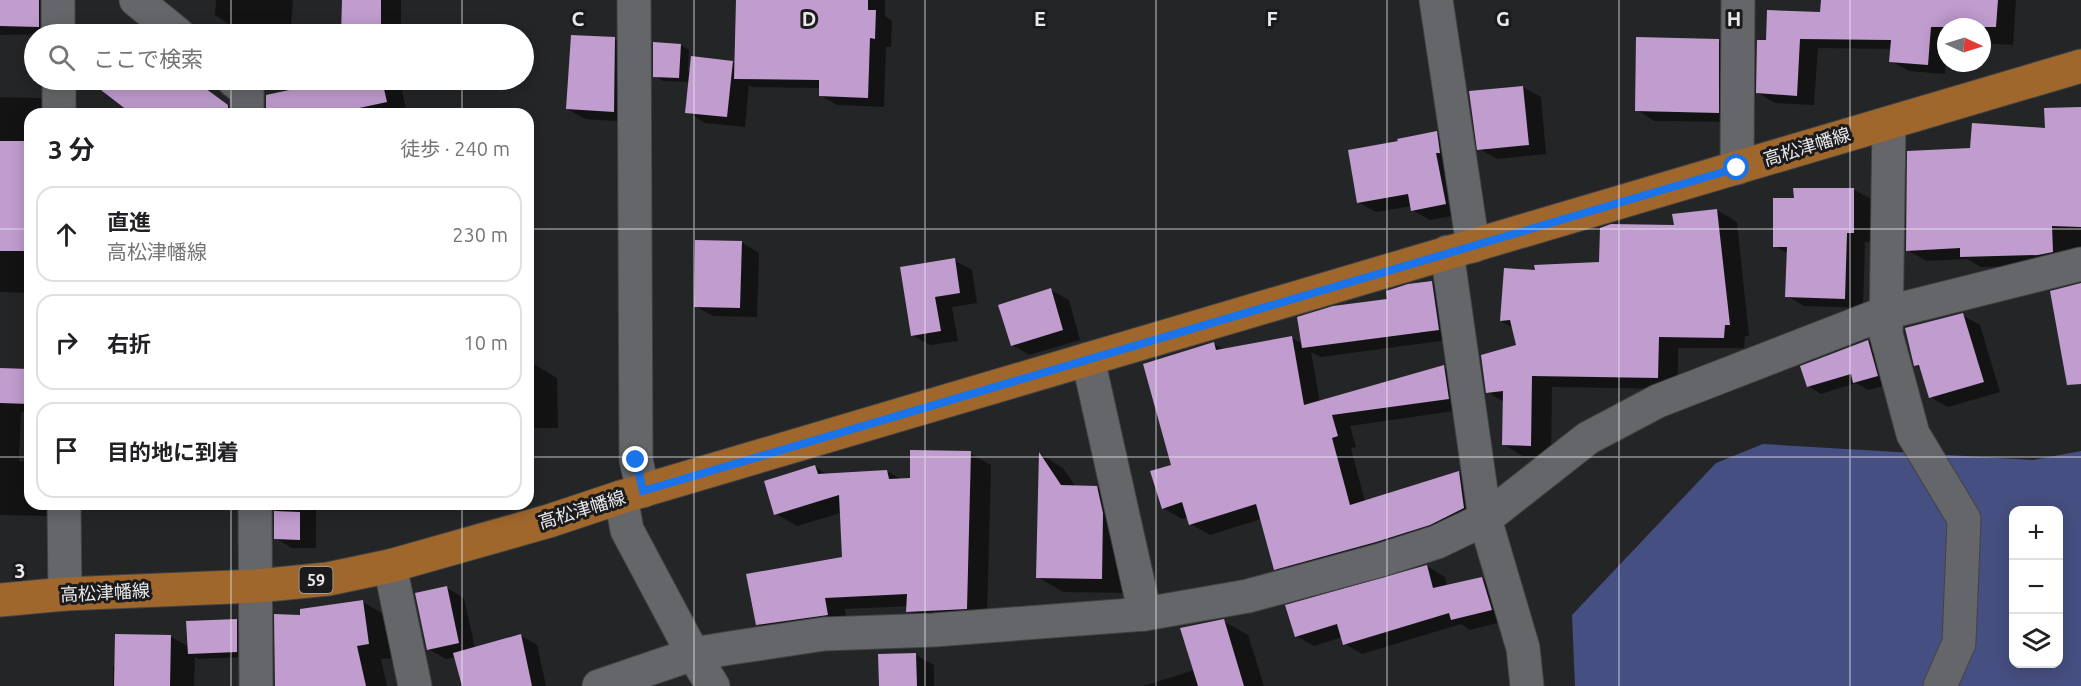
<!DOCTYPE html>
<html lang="ja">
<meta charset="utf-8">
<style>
body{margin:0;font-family:Ubuntu,"Noto Sans JP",sans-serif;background:#f2f2f2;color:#202124}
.controls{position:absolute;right:18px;bottom:18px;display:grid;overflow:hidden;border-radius:12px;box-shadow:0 3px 15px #0003}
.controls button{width:54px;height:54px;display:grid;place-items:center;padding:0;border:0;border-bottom:2px solid #e0e0e0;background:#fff;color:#202124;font:30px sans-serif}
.compass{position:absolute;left:1937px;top:18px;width:54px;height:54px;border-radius:50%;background:#fff;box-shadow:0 3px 15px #0003;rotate:94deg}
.stop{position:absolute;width:18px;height:18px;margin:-14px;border:4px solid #1a73e8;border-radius:50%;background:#fff}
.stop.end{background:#1a73e8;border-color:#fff;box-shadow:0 2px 6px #0008}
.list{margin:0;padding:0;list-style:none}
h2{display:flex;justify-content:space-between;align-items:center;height:78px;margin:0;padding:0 24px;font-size:26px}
h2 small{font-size:20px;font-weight:400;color:#757577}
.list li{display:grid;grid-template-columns:39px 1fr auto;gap:18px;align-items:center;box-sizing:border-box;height:96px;margin:0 12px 12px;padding:0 12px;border:2px solid #e0e0e0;border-radius:18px}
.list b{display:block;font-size:22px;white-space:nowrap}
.list p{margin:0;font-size:20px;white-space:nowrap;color:#757577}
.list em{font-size:20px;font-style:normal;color:#757577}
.icon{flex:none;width:33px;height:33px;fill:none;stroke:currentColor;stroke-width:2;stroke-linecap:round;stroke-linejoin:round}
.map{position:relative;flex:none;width:2081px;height:686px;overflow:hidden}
.search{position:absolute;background:#fff;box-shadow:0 3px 15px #0003;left:24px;top:24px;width:510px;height:66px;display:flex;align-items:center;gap:15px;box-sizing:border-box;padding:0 21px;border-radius:33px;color:#757577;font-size:22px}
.panel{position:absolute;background:#fff;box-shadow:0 3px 15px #0003;left:24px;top:108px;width:510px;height:402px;border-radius:18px}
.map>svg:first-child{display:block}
.forest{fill:#464f81;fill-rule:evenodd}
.shadow{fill:#0007}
.building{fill:#c09ccf}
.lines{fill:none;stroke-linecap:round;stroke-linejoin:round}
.minor-casing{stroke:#434345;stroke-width:35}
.major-casing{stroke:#434345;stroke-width:35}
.minor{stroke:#656669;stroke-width:33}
.major{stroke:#9f672c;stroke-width:33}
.route{stroke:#1a73e8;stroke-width:8}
.grid{fill:none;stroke:#eaeaec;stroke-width:1.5;stroke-opacity:0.55}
.labels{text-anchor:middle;stroke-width:6;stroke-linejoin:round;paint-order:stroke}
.shield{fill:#1b1b1e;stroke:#acacae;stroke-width:1.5}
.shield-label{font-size:16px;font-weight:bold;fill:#eaeaec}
.street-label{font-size:18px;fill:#eaeaec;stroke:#1b1b1e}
.grid-label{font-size:20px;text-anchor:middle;font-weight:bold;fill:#eaeaec;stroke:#1b1b1e;stroke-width:6;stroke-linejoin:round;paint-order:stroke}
</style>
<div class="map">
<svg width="2081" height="686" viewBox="0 0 2081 686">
<rect width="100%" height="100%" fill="#242527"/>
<path class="forest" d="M1763,444l270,16 48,-9v235h-506l-3,-71 144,-152zM2014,510h44v154h-44z"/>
<g class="shadow">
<path d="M0,0h58l-1,34 -57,1z"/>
<path d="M216,0h77l-2,28 -59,-2 -17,-11z"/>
<rect x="343" y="0" width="58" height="34"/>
<path d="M737,0h148v16l7,5 -1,26h-5l-2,60 -47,-2 -17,-10v-7l-68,-1 -3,-2 -4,42 -40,-4 -18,-11 3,-30 -27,-1 -8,-5 26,-31 8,5 -1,21 44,-9 4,2z"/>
<path d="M1822,0h194l-3,45 -31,-2v-16h-36l-1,47 -36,-3 -18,-10 1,-12 -74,-1 -4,57 -39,-2 -17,-10 9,-51 55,-29z"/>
<path d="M615,39l18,10 -2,73 -46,-3 -18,-10z"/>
<path d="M1719,41l17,10v71l-82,-1 -17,-11z"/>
<path d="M103,80h74l21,15 5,-7 39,26h-107l-36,-28z"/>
<path d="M342,80h58l7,34h-131l-9,-18z"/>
<path d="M1523,87l18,10 5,57 -49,5 -18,-10z"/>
<path d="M0,97l40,1 18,10v6h-28v179l-30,-1z"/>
<path d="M2081,109v151l-23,6 -77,1 -14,-8 -40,2 -20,-11 64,-100 76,-20z"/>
<path d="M1436,132l18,11 9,71 -33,6 -18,-10v-4l-36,6 -18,-10 42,-59z"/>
<path d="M1853,189l18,10v43h-6l-2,66 -59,-2 -17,-10 1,-42 -13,-8 20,-46z"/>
<path d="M1717,210l20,12 12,114h-4l-1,12h-66v41l-126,-2 -1,69h-28l-20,-12 1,-42 -17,-10 30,-46 -4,-18 -12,-7 35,-49 65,-9 74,-36z"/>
<path d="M741,242l18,11 -2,64 -44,-1 -18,-10z"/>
<path d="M954,260l18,10 5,33 -25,4 6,34 -28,4 -18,-10z"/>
<path d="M1432,282l18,11 6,46 -135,18 -10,-5 9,50 124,-35 19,11 5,31 -118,17 6,21 -5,1 14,54 94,-30 19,11 5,36 -189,61 -19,-11 -14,-50 -51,16 -19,-11 -3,-7 -6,2 -19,-11 10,-42 40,-123 12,7 67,-12 11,6 86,-43z"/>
<path d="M1051,290l18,10 11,40 -51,15 -17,-10z"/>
<path d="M1962,315l18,10 20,67 -52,15 -18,-10 -8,-28 -7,-4z"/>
<path d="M1868,341l13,8 10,35 -23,6 -12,-7 -35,11 -13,-8z"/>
<path d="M528,363h4l25,15 1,50h-30z"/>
<path d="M0,369l30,1v42h-9l-2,49 11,1v42h24v12l-54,-1z"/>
<path d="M970,453l21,12 -4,155 -58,4 -21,-13v-5l-63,3 3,18 -70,10 -21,-13 86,-66 -2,-45 -44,13 -21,-12 39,-47 13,8 59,-4 15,9 9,-1z"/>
<path d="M1040,454l23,14 13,19h21l25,15 5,91 -64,-1 -25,-15z"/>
<path d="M277,504h39v44h-24l-17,-10z"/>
<path d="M1427,566l18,11 2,9 35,-8 18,11 9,31 -39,10 -9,-6 -99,30 -17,-10 -3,-7 -28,9 -18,-10z"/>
<path d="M447,588l17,10 11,50 45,-13 17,10 9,41h-82l-8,-29 -10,2 -18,-10z"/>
<path d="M363,602l24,14 6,42 -12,1 6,27h-107l22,-70z"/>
<path d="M237,620l8,5v32l-47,2 -3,-2 -1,29h-81v-20h3l54,-30 19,11z"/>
<path d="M1223,621l25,14 16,51h-121l52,-16z"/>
<path d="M916,655l18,10v21h-54l-1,-30z"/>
</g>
<g class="building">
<path d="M0,0h39v27l-39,-1z"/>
<path d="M342,0h39v34h-40z"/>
<path d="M736,0h132v10h8l-1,29 -5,-1 -2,60 -49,-2v-16l-85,-1z"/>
<path d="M1821,0h177l-2,27h-65l-3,38 -39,-3 2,-22 -91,-1 -3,57 -41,-3 1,-53h9l1,-30 53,2z"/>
<path d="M571,35l44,2 -1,75 -48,-3z"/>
<path d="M1636,37l83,2v74l-84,-2z"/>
<path d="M653,42l28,2 -2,34 -26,-1z"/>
<path d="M691,56l42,5 -6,56 -42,-4z"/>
<path d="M88,80h106l34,25v9h-96z"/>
<path d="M336,80h46l5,22 -37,8 1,4h-85v-19z"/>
<path d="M1523,86l6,59 -52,5 -8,-59z"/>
<path d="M2081,107v120l-29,-1 1,26 -15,3 -78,2v-9l-54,3 1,-100 63,-3 2,-25 73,5 -1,-20z"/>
<path d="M1437,131l3,22h-4l10,51 -35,7 -3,-17 -51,9 -9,-53 50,-9 -1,-2z"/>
<rect x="0" y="141" width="30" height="110"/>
<path d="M1793,188h61v45h-7l-2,66 -60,-2 2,-50h-14v-49h21z"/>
<path d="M1717,209l13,116h-5l-1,13 -65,-1 -1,41 -126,-2 -1,70 -29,-1 1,-54 -17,2 -5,-38 35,-10 -6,-25 -10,1 4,-53 31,2 -1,-5 65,-3 1,-34 11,-4 63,1 -2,-11z"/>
<path d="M695,240l47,1 -2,67 -46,-1z"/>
<path d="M955,258l5,35 -25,4 6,34 -30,5 -11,-69z"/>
<path d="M1432,281l7,49 -137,18 -5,-31 36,-11 54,-7 -1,-8 22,-7z"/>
<path d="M2081,283v101l-14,1 -17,-94z"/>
<path d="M1051,288l12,42 -52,16 -13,-41z"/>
<path d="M1963,313l21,69 -55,16 -10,-33 -5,1 -9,-38z"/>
<path d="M1292,336l12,69 140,-40 5,34 -117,16 6,21 -6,2 18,67 109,-34 5,37 -34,17 -54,17 -102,28 -18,-66 -67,21 -7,-23 -20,7 -12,-38 21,-6 -28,-101 71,-22 2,8z"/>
<path d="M1868,340l10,36 -25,7 -2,-9 -44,13 -7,-21z"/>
<path d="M0,368l30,1v35l-30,-1z"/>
<path d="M910,450l61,1 -4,158 -61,3 1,-18 -82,4 3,17 -72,10 -10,-51 96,-17 -3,-62 -65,20 -10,-34 51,-16 3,9 69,-4 2,9 21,-1z"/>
<path d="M1039,452l22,33 36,1 6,27 -1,66 -66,-1z"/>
<path d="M274,511l26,1v28l-26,-1z"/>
<path d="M1427,565l6,23 49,-11 10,33 -41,10 -2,-7 -106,32 -6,-21 -42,13 -10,-32z"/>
<path d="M447,586l12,57 -32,7 -12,-57z"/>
<path d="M363,600l6,44 -12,2 9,40h-91l-1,-72 26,1v-6z"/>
<path d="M237,619v33l-49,2 -2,-33z"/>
<path d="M1224,619l20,67h-46l-18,-58z"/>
<path d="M115,634l56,1 -1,51h-56z"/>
<path d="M521,634l11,52h-70l-9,-33z"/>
<path d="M916,653l1,33h-38l-1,-32z"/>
</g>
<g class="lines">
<defs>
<g id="minor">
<path d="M58,0v34"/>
<path d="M136,0l42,34"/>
<path d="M634,0l2,460 7,31"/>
<path d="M1436,0l37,246"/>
<path d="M59,80v34"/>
<path d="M233,80l14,11v23"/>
<path d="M1889,123l-3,211 27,100 51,85 -5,124 -19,43"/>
<path d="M1737,168l1,-168"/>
<path d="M1447,252l38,267 38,129 4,38"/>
<path d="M1088,359l57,255"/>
<path d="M621,497l6,33 66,124 20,32"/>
<path d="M64,504l1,90"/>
<path d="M255,504l1,182"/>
<path d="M390,566l25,120"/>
<path d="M599,686l94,-32 44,-7 87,-13 110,-4 211,-16 103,-18 133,-36 56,-18 48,-23 103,-81 70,-37 227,-88 196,-49"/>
</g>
<path id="major" d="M0,600l65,-6 192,-8 71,-7 62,-13 159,-45 72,-24 1460,-431"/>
</defs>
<use href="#minor" class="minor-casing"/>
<use href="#major" class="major-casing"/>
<use href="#minor" class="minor"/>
<use href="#major" class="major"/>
</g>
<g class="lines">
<path class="route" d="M636,460l7,31 1094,-323"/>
</g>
<path class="grid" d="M231,0v34M462,0v34M694,0v686M925,0v686M1156,0v686M1387,0v686M1619,0v686M1850,0v686M231,80v34M462,80v34M0,229h30M528,229h1553M0,457h30M528,457h1553M231,504v182M462,504v182"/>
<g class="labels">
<rect class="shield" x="299.5" y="567" width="33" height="26" rx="4.5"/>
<g class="shield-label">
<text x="316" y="586">59</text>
</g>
<g class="street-label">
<text transform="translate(1807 147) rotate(-17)" y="6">高松津幡線</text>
<text transform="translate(582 510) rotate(-17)" y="6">高松津幡線</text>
<text transform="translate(105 593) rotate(-3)" y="6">高松津幡線</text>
</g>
</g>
<g class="grid-label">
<text x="578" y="26">C</text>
<text x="809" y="26">D</text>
<text x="1040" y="26">E</text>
<text x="1272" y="26">F</text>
<text x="1503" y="26">G</text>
<text x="1734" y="26">H</text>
<text x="20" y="578">3</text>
</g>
</svg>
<div class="controls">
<button>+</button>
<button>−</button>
<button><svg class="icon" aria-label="layers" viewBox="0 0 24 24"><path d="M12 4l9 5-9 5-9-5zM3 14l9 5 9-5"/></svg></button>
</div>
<svg class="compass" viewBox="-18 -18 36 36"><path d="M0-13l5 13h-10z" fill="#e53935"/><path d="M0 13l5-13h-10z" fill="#757577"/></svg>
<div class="stop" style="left:1737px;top:168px"></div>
<div class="stop end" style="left:636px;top:460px"></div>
<div class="search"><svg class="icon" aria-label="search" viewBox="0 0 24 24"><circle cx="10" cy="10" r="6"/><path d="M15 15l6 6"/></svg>ここで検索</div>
<section class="panel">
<h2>3 分<small>徒歩 · 240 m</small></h2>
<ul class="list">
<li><svg class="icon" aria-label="ahead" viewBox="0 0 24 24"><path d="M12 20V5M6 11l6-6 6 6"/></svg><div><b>直進</b><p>高松津幡線</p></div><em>230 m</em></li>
<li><svg class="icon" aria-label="right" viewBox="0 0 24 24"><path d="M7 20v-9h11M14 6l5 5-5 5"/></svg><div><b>右折</b></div><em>10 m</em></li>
<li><svg class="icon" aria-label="arrive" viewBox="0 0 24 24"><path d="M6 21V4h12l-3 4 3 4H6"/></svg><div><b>目的地に到着</b></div></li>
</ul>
</section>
</div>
